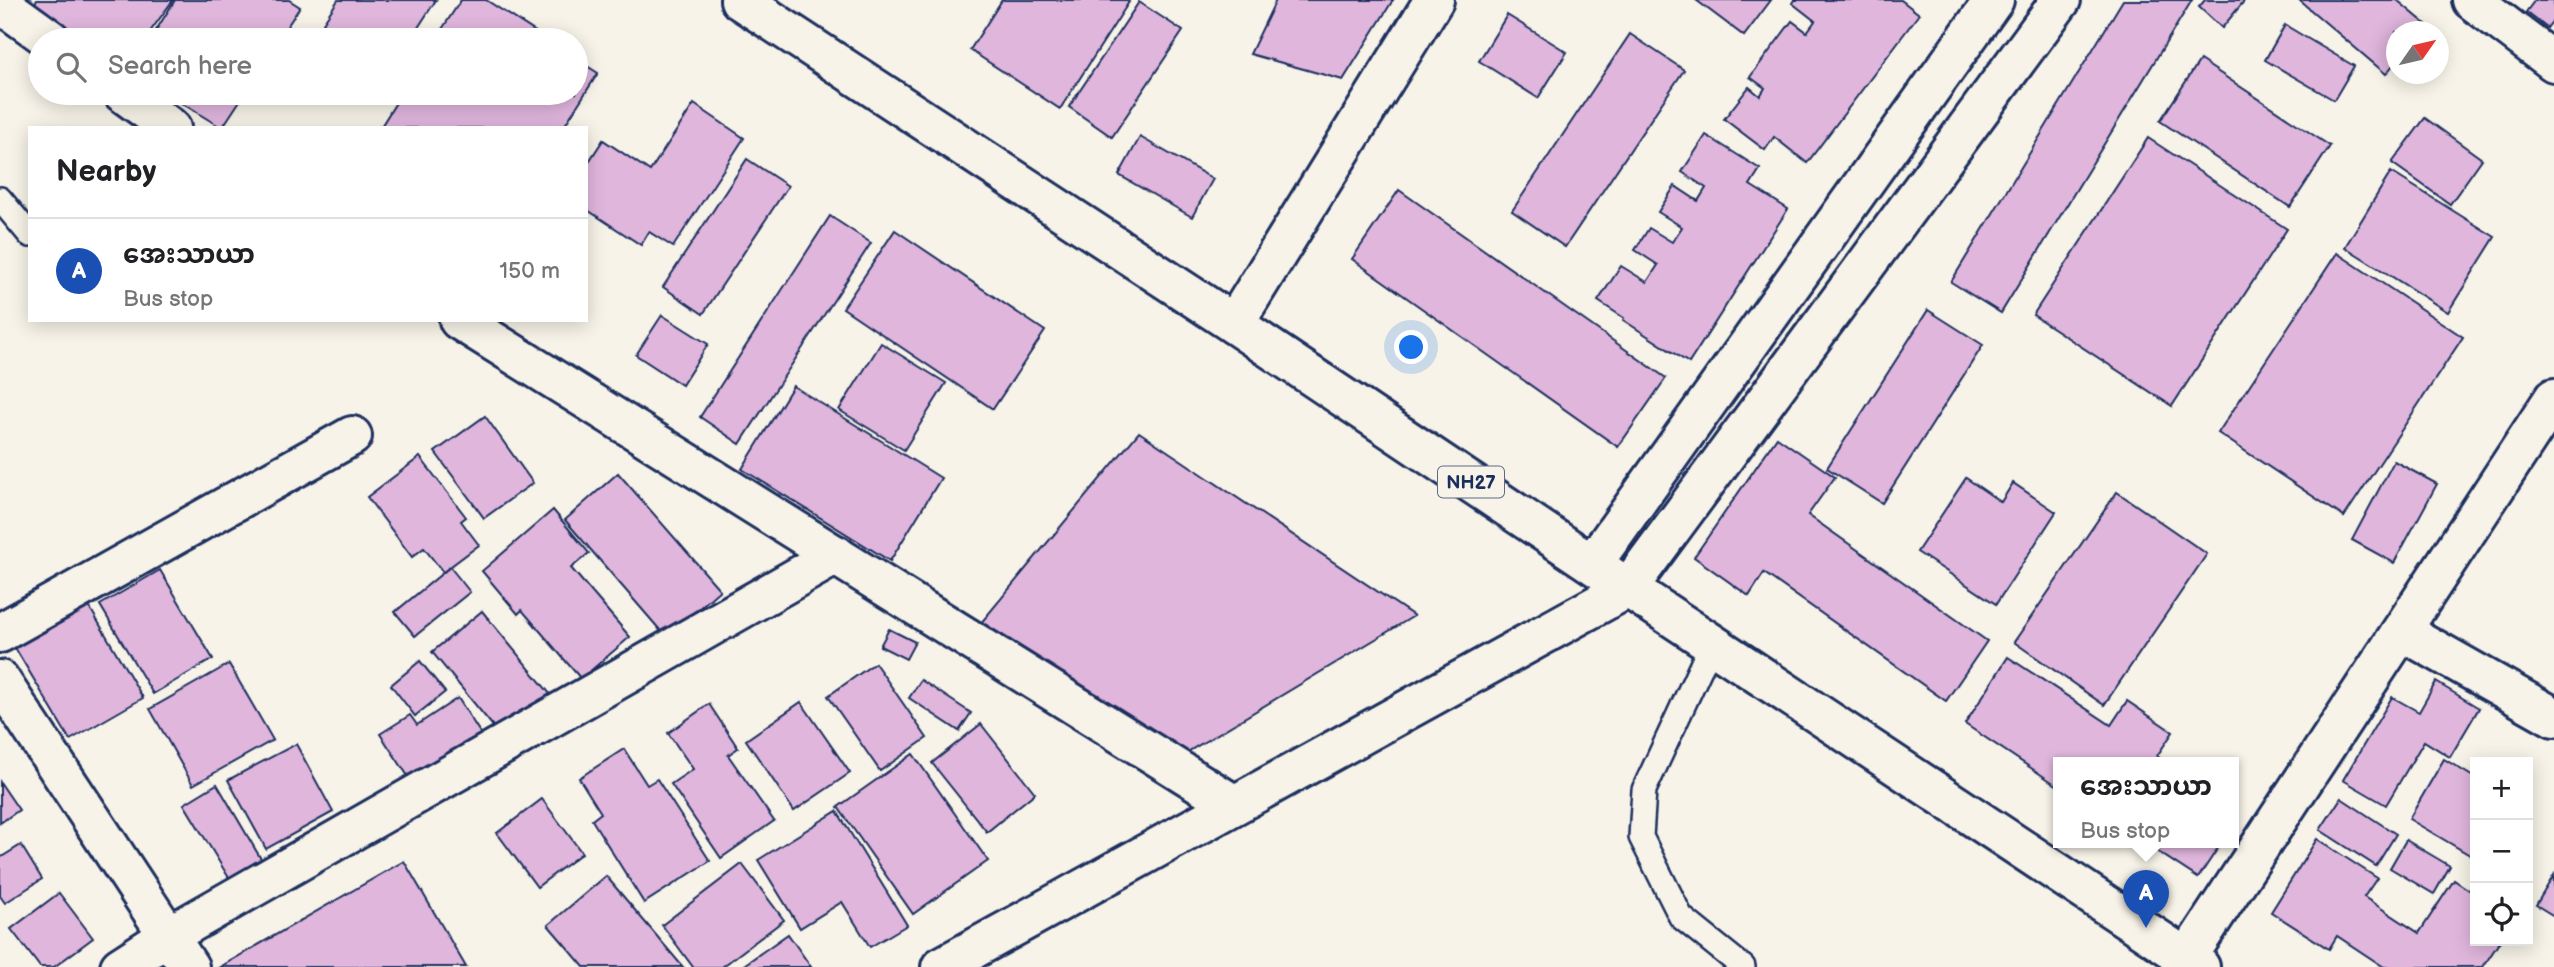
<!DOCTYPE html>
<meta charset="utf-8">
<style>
body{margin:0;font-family:"Balsamiq Sans","Noto Sans Myanmar",sans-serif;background:#f6f6f6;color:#202124}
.controls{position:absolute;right:21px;bottom:21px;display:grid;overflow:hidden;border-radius:0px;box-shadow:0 4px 18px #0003}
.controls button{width:63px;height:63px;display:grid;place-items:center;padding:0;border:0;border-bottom:2px solid #e0e0e0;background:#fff;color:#202124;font:35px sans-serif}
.compass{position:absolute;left:2386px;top:21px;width:63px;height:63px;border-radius:50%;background:#fff;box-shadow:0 4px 18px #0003;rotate:56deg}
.you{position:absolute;left:1412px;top:348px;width:24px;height:24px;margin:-18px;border:5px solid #fff;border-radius:50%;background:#1a73e8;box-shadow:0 0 0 10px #1a73e833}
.badge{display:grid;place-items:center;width:46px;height:46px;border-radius:50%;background:#1f6fb2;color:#fff;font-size:23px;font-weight:700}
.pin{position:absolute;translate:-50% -58px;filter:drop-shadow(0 2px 4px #0008)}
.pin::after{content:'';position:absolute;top:37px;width:24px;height:21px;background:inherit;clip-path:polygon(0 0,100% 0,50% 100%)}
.popup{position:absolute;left:2053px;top:757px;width:186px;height:91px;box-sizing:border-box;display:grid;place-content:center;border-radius:0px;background:#fff;filter:drop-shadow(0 2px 5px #0005);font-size:23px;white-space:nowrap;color:#757577}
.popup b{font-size:26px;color:#202124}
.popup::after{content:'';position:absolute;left:50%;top:100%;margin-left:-14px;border:14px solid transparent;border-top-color:#fff}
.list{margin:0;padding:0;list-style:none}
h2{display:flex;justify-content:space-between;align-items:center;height:91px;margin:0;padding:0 28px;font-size:30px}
h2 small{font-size:23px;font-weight:400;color:#757577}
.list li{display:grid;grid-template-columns:46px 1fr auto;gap:21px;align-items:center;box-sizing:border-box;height:105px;padding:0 28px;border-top:2px solid #e0e0e0}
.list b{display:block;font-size:26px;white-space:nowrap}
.list p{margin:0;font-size:23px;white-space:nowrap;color:#757577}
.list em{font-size:23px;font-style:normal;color:#757577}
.icon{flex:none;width:38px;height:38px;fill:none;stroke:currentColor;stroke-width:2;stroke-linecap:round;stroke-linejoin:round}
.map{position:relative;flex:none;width:2554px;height:967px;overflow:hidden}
.search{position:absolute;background:#fff;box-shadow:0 4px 18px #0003;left:28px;top:28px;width:560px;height:77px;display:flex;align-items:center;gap:18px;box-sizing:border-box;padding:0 24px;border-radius:38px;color:#757577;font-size:26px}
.panel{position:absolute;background:#fff;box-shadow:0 4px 18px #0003;left:28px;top:126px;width:560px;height:196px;border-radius:0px}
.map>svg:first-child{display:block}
.building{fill:#e0b6dd;stroke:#1b2f5e;stroke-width:2}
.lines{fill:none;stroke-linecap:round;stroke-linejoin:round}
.service-casing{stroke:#1b2f5e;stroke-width:28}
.minor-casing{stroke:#1b2f5e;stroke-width:44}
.trunk-casing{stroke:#1b2f5e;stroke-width:44}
.service{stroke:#f7f3e8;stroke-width:23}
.minor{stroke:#f7f3e8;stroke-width:38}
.trunk{stroke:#f7f3e8;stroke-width:38}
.labels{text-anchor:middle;stroke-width:5;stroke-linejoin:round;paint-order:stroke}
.shield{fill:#f7f3e8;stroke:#5d6a87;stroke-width:2}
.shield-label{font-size:19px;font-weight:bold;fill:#1b2f5e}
</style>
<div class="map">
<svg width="2554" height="967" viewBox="0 0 2554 967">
<rect width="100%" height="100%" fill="#f7f3e8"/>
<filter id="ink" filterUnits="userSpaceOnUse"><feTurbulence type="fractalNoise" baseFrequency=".0143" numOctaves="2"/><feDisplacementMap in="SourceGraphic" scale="14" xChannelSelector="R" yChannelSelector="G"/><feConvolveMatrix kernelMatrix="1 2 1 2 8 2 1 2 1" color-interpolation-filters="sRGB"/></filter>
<g filter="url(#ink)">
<g class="building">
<path d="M37,0h136l-29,40h-67l-46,-32z"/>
<path d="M175,0h114l11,7 -22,33h-128z"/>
<path d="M338,0h98l-26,40h-61l-26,-17z"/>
<path d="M461,0h25l62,40h-113z"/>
<path d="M1002,0h123l4,2 -69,107 -90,-59z"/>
<path d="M1276,0h117l-50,80 -93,-26z"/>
<path d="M1696,0h75l-27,36z"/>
<path d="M1794,0h107l18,14 -112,149 -33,-26 -9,13 -41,-31 25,-32 11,9 5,-8 -15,-11 42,-56 15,11 8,-11 -23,-18z"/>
<path d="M2123,0h69l-191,313 -50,-31z"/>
<path d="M2205,0h40l-23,28 -23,-21z"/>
<path d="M2299,0h98l30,25 -5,7h-26v29l-10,13z"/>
<path d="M2535,0h19v19l-7,9 -21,-16z"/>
<path d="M1139,2l44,29 -71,106 -43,-30z"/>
<path d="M1507,15l60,37 -29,46 -59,-37z"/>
<path d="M2285,25l69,41 -20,34 -69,-40z"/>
<path d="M1630,34l54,36 -119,177 -53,-36z"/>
<path d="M576,59l22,14 -35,55h-183l22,-35h174z"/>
<path d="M2200,60l130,86 -40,61 -130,-86z"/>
<path d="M165,93h80l-23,35z"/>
<path d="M694,104l50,34 -71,109 -24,-15 -8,13 -55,-36v-43l17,-26 47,31z"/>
<path d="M2425,118l57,41 -32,45 -58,-41z"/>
<path d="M1706,135l54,34 -10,16 38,24 -99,154 -66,-43 1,-2 -26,-17 23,-35 26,16 11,-17 -23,-15 14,-22 23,14 10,-15 -24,-15 17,-26 23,15 8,-13 -24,-16z"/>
<path d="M1140,137l73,42 -21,38 -73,-42z"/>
<path d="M2148,138l139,91 -115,177 -139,-91z"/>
<path d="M747,159l41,27 -85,128 -40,-27z"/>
<path d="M2391,172l104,65 -47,75 -103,-65z"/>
<path d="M1399,190l267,188 -48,69 -266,-188z"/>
<path d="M830,216l41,27 -131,201 -40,-27z"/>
<path d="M895,230l150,101 -52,78 -150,-101z"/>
<path d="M2337,253l126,84 -119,180 -126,-84z"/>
<path d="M1928,310l55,35 -101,158 -55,-35z"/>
<path d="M662,315l46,29 -26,41 -46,-30z"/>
<path d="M881,343l65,40 -42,67 -65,-40z"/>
<path d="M793,386l148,92 -51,83 -148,-92z"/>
<path d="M485,416l48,67 -49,35 -49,-66z"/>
<path d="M1139,432l275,184 -230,138 -204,-130z"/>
<path d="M1777,437l58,40 -27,38 179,126 -41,60 -182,-128 -15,23 -55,-39z"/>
<path d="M420,457l46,60 -5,4 18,24 -36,27 -19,-24 -12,9 -45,-60z"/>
<path d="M2394,461l43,23 -43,79 -42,-23z"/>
<path d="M618,473l102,117 -54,47 -101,-117z"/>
<path d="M1966,478l35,24 12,-19 43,29 -60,92 -79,-52z"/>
<path d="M2117,492l90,62 -103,151 -90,-63z"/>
<path d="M553,510l36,43 -18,15 59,69 -49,42 -59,-69 -4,4 -36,-43z"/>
<path d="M450,567l20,25 -55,44 -20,-24z"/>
<path d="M160,570l53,89 -60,35 -53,-89z"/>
<path d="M87,603l56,95 -73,42 -56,-94z"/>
<path d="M482,611l69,84 -50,41 -69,-84z"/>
<path d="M889,629l26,13 -9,17 -26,-13z"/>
<path d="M2008,657l103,68 16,-24 46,31 -16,24 8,6h-107v24l-93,-62z"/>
<path d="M420,661l25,31 -30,24 -24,-31z"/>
<path d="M875,663l52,75 -47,33 -52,-75z"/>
<path d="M229,664l44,76 -80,45 -43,-76z"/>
<path d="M921,680l50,33 -12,18 -50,-33z"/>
<path d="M2436,682l43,26 -29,49 -26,-16 -38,64 -43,-25 49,-83 27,15z"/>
<path d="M458,698l26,41 -70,46 -34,-51 30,-19 7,10z"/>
<path d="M801,702l49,71 -56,38 -48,-71z"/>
<path d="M709,704l29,44 -10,7 46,66 -53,37 -50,-74 22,-15 -25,-36z"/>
<path d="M981,724l54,69 -48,39 -55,-69z"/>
<path d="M296,744l37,68 -67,37 -38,-69z"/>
<path d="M624,749l23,36 10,-6 53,82 -66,42 -52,-83 9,-7 -22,-35z"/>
<path d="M913,754l75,107 -75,53 -75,-107z"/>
<path d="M2444,759l31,19v80l-66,-39z"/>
<path d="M0,782l19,28 -19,13z"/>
<path d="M217,784l44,75 -32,19 -45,-74z"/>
<path d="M2341,798l55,36 -20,32 -56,-36z"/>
<path d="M542,799l40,54 -45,34 -40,-54z"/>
<path d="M837,811l70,114 -37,22 -28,-45 -42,26 -42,-68z"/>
<path d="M2317,839l60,39 -13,19 55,36 35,-53 21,14v47h25l-17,26h-99l-47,-31 -8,13 -58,-37z"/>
<path d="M2406,840l44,26 -16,28 -44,-26z"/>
<path d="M2143,842h79l-24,36z"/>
<path d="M21,845l21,34 -37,24 -5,-7v-38z"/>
<path d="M404,861l62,106h-246z"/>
<path d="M742,864l42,56 -62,47h-29l-31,-42z"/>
<path d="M2554,875v41l-18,-11z"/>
<path d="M606,876l77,91h-99l-36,-42z"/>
<path d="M59,893l34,45 -39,29h-14l-29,-38z"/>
<path d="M788,934l23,33h-70z"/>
</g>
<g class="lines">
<defs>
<g id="service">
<path d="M0,199l30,36"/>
<path d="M1712,643l-68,147 -3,47 40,80 62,50"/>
</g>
<g id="minor">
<path d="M2472,0l82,62"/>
<path d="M0,3l51,37"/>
<path d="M123,93l48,35"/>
<path d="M459,320l774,484"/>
<path d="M1234,324l200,-324"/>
<path d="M1593,563l401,-563"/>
<path d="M2402,631l152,86"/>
<path d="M0,633l352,-197"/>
<path d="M0,680l189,287"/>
<path d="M120,967l48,-31 668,-381"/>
<path d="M941,967l687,-379 433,-588"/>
<path d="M2181,967l373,-569"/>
</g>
<path id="trunk" d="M740,0l494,324 394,264 572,379"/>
</defs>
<use href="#service" class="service-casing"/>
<use href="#minor" class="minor-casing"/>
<use href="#trunk" class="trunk-casing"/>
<use href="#service" class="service"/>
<use href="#minor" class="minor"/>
<use href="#trunk" class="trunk"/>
</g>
</g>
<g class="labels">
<rect class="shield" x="1438" y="466.5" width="66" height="31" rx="5"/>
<g class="shield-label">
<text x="1471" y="489">NH27</text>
</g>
</g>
</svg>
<div class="controls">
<button>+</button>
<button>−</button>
<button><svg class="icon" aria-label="locate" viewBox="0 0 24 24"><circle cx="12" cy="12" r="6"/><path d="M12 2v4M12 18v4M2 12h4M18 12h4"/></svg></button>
</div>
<svg class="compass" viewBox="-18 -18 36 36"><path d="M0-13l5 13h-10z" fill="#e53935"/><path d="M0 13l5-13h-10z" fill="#757577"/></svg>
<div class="you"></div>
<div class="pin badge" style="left:2146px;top:928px;background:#1a4fb4">A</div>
<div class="popup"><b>အေးသာယာ</b>Bus stop</div>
<div class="search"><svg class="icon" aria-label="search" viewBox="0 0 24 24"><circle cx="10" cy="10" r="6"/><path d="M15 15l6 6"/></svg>Search here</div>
<section class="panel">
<h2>Nearby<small></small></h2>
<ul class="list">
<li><span class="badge" style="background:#1a4fb4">A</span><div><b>အေးသာယာ</b><p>Bus stop</p></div><em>150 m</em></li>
</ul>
</section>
</div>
